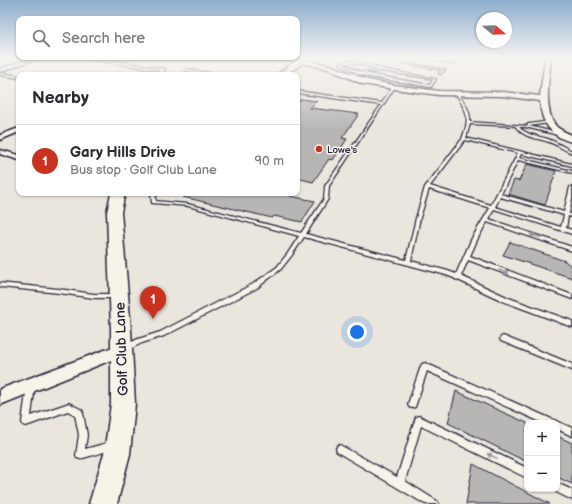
<!DOCTYPE html>
<meta charset="utf-8">
<style>
body{margin:0;font-family:"Balsamiq Sans",sans-serif;background:#f7f7f7;color:#2b2b33}
.controls{position:absolute;right:12px;bottom:12px;display:grid;overflow:hidden;border-radius:8px;box-shadow:0 1px 3px #0004}
.controls button{width:36px;height:36px;display:grid;place-items:center;padding:0;border:0;border-bottom:1px solid #e1e1e2;background:#fff;color:#2b2b33;font:20px sans-serif}
.compass{position:absolute;left:476px;top:12px;width:36px;height:36px;border-radius:50%;background:#fff;box-shadow:0 1px 3px #0004;rotate:109deg}
.you{position:absolute;left:357px;top:332px;width:14px;height:14px;margin:-10px;border:3px solid #fff;border-radius:50%;background:#1a73e8;box-shadow:0 0 0 6px #1a73e833}
.badge{display:grid;place-items:center;width:26px;height:26px;border-radius:50%;background:#c8321e;color:#fff;font-size:13px;font-weight:700}
.pin{position:absolute;translate:-50% -33px;filter:drop-shadow(0 1px 2px #0008)}
.pin::after{content:'';position:absolute;top:21px;width:14px;height:12px;background:inherit;clip-path:polygon(0 0,100% 0,50% 100%)}
.list{margin:0;padding:0;list-style:none}
h2{display:flex;justify-content:space-between;align-items:center;height:52px;margin:0;padding:0 16px;font-size:17px}
h2 small{font-size:13px;font-weight:400;color:#7c7c81}
.list li{display:grid;grid-template-columns:26px 1fr auto;gap:12px;align-items:center;box-sizing:border-box;height:72px;padding:0 16px;border-top:1px solid #e1e1e2}
.list b{display:block;font-size:15px;white-space:nowrap}
.list p{margin:0;font-size:13px;white-space:nowrap;color:#7c7c81}
.list em{font-size:13px;font-style:normal;color:#7c7c81}
.icon{flex:none;width:22px;height:22px;fill:none;stroke:currentColor;stroke-width:2;stroke-linecap:round;stroke-linejoin:round}
.map{position:relative;flex:none;width:572px;height:504px;overflow:hidden}
.search{position:absolute;background:#fff;box-shadow:0 1px 3px #0004;left:16px;top:16px;width:284px;height:44px;display:flex;align-items:center;gap:10px;box-sizing:border-box;padding:0 14px;border-radius:8px;color:#7c7c81;font-size:15px}
.panel{position:absolute;background:#fff;box-shadow:0 1px 3px #0004;left:16px;top:72px;width:284px;height:124px;border-radius:8px}
.map>svg:first-child{display:block}
.building{fill:#b8b6b5;stroke:#22223b}
.lines{fill:none;stroke-linecap:round;stroke-linejoin:round}
.lane-casing{stroke:#22223b;stroke-width:2.5}
.street-casing{stroke:#22223b;stroke-width:3}
.secondary-casing{stroke:#22223b;stroke-width:3}
.lane{fill:#f7f3e8;fill-rule:evenodd}
.street{fill:#f7f3e8;fill-rule:evenodd}
.secondary{fill:#f7f3e8;fill-rule:evenodd}
.oneway{fill:#97959a}
.poi-dot{fill:#c8321e;stroke:#f7f3e8;stroke-width:1.5}
.labels{text-anchor:middle;stroke-width:3;stroke-linejoin:round;paint-order:stroke}
.far-poi-label{font-size:10px;fill:#22223b;stroke:#f7f3e8;text-anchor:start}
.near-street-label{font-size:14px;fill:#22223b;stroke:#f7f3e8}
</style>
<div class="map">
<svg width="572" height="504" viewBox="0 0 572 504">
<rect width="100%" height="100%" fill="#eae6de"/>
<filter id="ink" filterUnits="userSpaceOnUse"><feTurbulence type="fractalNoise" baseFrequency=".025" numOctaves="2"/><feDisplacementMap in="SourceGraphic" scale="8" xChannelSelector="R" yChannelSelector="G"/><feConvolveMatrix kernelMatrix="1 2 1 2 8 2 1 2 1" color-interpolation-filters="sRGB"/></filter>
<g filter="url(#ink)">
<g class="building">
<path d="M301,99l16,2 -7,7 49,6 -17,24 5,1 -14,21 -4,-1 -16,23 -16,-4v-75z"/>
<path d="M527,164l29,7 -11,34 -37,-11 6,-14 5,1z"/>
<path d="M184,193h109l-3,3 25,5 -13,21 -28,-6 -2,2 -89,-21z"/>
<path d="M510,242l55,19 7,6v11l-69,-23z"/>
<path d="M456,391l71,32v39l-79,-39z"/>
<path d="M557,436l15,7v41l-15,-7z"/>
<path d="M473,464l77,40h-84z"/>
</g>
<g class="lines">
<defs>
<g id="lane">
<path d="M3,58h5l-8,3v-2z"/>
<path d="M375,58h7l63,12 -5,4 -1,-1 3,-3z"/>
<path d="M350,61l18,3 14,5 54,10 -5,8 -66,-11 -5,-2 -14,2 1,-2 11,-1 -18,-9 5,-2zM346,63l15,1 17,6 -17,2 -18,-8zM381,71l52,8 -3,6 -67,-12z"/>
<path d="M186,69l30,5 1,1h-5l-27,-4z"/>
<path d="M393,86l2,1 -66,99 -1,13 -22,35 100,26 10,-42 9,-31 37,-48 4,-12 1,-9 -2,-8 -9,-17h2c6,9 13,18 12,29l58,4v-2h1l21,-3v2h-1l-20,3 33,8v2l-37,-9h-6c9,9 17,8 29,12 8,3 16,8 24,12v2c-8,-3 -15,-8 -23,-11 -15,-5 -23,-3 -34,-16l-45,-2 -4,14 106,26v2l-51,-12 -2,4 53,13v2l-54,-13 -17,34 63,18 6,-25 2,-1v12l-3,16h3v3l-4,-1 -2,12 6,2v4l-78,-25 -5,10 83,28v4l-85,-29 -9,16 -8,18 102,39v4l-104,-39 -7,16 48,22 63,23v6l-67,-25 -47,-22 -3,-1 -1,-1 -8,-3 -142,-38 -12,18 -11,14 -24,19 -93,48 -22,7 -16,8 -3,-1 -1,-2 1,-2 15,-7 22,-7 93,-48 24,-17 11,-14 11,-17 -111,-30 -36,-3 -1,-7c2,-3 5,-3 9,-3l-5,4 1,4 32,3 113,29 23,-34 1,-13 56,-81 -84,-12v-2l85,12zM465,140l53,13 -27,52 -61,-19zM429,189l61,19 -18,30 -16,36 -8,-3 -37,-10 9,-43zM500,197l64,18 -3,12 -66,-20z"/>
<path d="M0,283l59,6 35,5h25l1,2 -1,2h-25l-35,-5 -59,-6z"/>
<path d="M503,336l69,28v6l-71,-29 -1,-2 1,-2z"/>
<path d="M425,363l147,65v8l-15,-7v-6h-14l-116,-52 -12,36 -3,1 -3,-1 -1,-3 13,-38 1,-2z"/>
<path d="M31,381l3,1 1,3 -4,31 38,-13 13,7 1,3 4,22 -2,14 26,-7 3,1 1,3 -1,3 -34,10 -3,-1 -1,-3 3,-20 -4,-20 -7,-4 -42,15 -3,-1 -1,-3 5,-37 1,-3z"/>
<path d="M419,416l108,52v10l-106,-52 -16,55 32,20 2,3h-14l-88,-52 -1,-3 1,-3 3,-1 57,32 18,-57 1,-3z"/>
<path d="M557,483l15,7v10l-18,-9 -1,-2h4z"/>
</g>
<g id="street">
<path d="M31,58h7l-38,14v-3z"/>
<path d="M81,58h15l69,11 -3,6h-7l5,-5z"/>
<path d="M438,58l16,4 2,1 -2,1 -27,-6z"/>
<path d="M0,73l19,3v2l-19,-3z"/>
<path d="M19,128v4l-19,8v-5z"/>
<path d="M0,150l19,5v5l-19,-6z"/>
<path d="M121,344l5,2 2,4 -2,4 -126,51v-16z"/>
</g>
<g id="secondary">
<path d="M288,58h20l-1,2 25,6 36,14 26,5 45,6 64,1 37,4 5,-38h6c-2,18 -8,53 5,68 4,4 11,7 16,9v7c-21,-5 -31,-20 -32,-41l-37,-5 -64,-1 -45,-6 -31,-5 -35,-15 -25,-6 -18,12h-9l20,-14z"/>
<path d="M111,193h14l-4,19 10,118 4,74 -5,50 -13,50h-28l15,-50 7,-50v-74l-4,-118z"/>
</g>
</defs>
<use href="#lane" class="lane-casing"/>
<use href="#street" class="street-casing"/>
<use href="#secondary" class="secondary-casing"/>
<use href="#lane" class="lane"/>
<use href="#street" class="street"/>
<use href="#secondary" class="secondary"/>
</g>
<defs><path id="oneway-solid" d="M-6-.8H1V-3.2L6.5 0L1 3.2V.8H-6Z"/></defs>
<g class="oneway">
<use href="#oneway-solid" transform="translate(535 236) rotate(-162)"/>
<use href="#oneway-solid" transform="translate(504 272) rotate(22)"/>
<use href="#oneway-solid" transform="translate(492 456) rotate(-154)"/>
</g>
</g>
<linearGradient id="sky" x2="0" y2="1"><stop stop-color="#8dadce"/><stop offset="0.45" stop-color="#f6f4f0"/><stop offset="1" stop-color="#f6f4f0" stop-opacity="0"/></linearGradient>
<rect width="572" height="129" fill="url(#sky)"/>
<circle class="poi-dot" cx="319" cy="149" r="4"/>
<g class="labels">
<g class="far-poi-label">
<text x="327" y="153">Lowe's</text>
</g>
<g class="near-street-label">
<text transform="translate(121 349) rotate(-92)" y="5">Golf Club Lane</text>
</g>
</g>
</svg>
<div class="controls">
<button>+</button>
<button>−</button>
</div>
<svg class="compass" viewBox="-18 -18 36 36"><path d="M0-13l5 13h-10z" fill="#e53935"/><path d="M0 13l5-13h-10z" fill="#7c7c81"/></svg>
<div class="you"></div>
<div class="pin badge" style="left:153px;top:319px">1</div>
<div class="search"><svg class="icon" aria-label="search" viewBox="0 0 24 24"><circle cx="10" cy="10" r="6"/><path d="M15 15l6 6"/></svg>Search here</div>
<section class="panel">
<h2>Nearby<small></small></h2>
<ul class="list">
<li><span class="badge">1</span><div><b>Gary Hills Drive</b><p>Bus stop · Golf Club Lane</p></div><em>90 m</em></li>
</ul>
</section>
</div>
